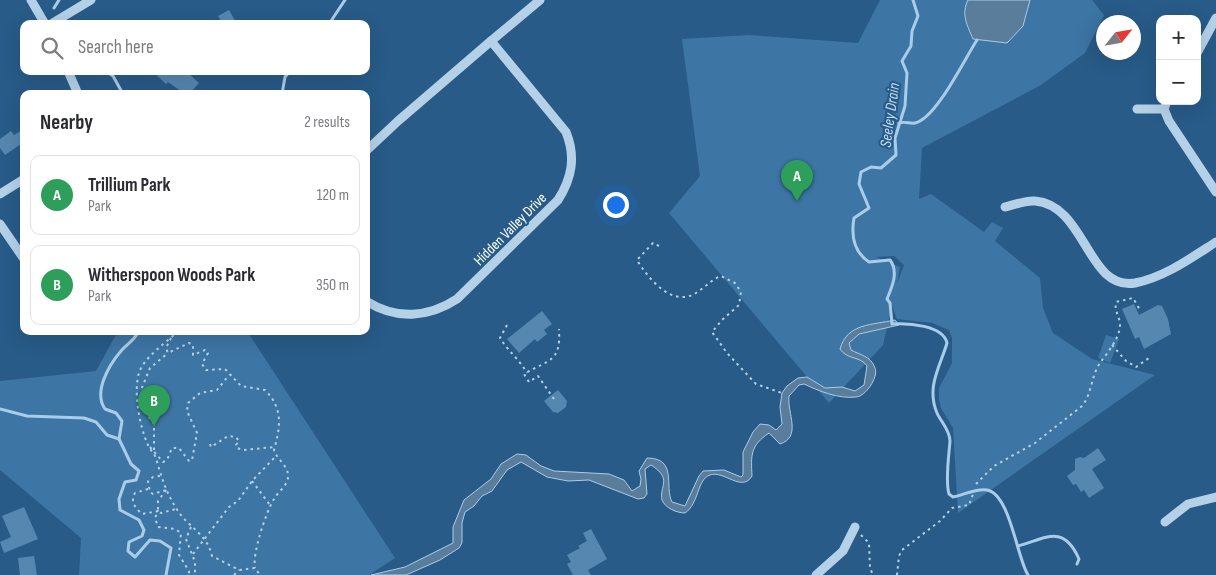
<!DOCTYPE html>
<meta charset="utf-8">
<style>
body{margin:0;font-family:"Sofia Sans Condensed",sans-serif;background:#f7f7f7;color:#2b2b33}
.controls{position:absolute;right:15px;top:15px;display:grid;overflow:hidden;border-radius:10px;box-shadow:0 5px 20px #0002}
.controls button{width:45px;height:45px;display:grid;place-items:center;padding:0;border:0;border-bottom:1px solid #e1e1e2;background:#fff;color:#2b2b33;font:25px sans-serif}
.compass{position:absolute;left:1096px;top:15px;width:45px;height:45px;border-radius:50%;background:#fff;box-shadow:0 5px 20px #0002;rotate:59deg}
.you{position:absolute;left:615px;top:204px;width:18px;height:18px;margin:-12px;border:4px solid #fff;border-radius:50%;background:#1a73e8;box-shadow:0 0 0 8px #1a73e833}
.badge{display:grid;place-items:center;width:32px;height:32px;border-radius:50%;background:#846f53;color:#fff;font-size:16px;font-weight:700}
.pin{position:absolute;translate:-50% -41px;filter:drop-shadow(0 1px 2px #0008)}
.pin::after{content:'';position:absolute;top:26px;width:18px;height:15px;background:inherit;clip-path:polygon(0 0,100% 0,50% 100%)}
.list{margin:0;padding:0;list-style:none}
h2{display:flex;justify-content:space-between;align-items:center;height:65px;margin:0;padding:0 20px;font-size:21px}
h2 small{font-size:16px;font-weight:400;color:#7c7c81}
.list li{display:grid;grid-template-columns:32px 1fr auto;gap:15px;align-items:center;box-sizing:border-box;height:80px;margin:0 10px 10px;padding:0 10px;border:1px solid #e1e1e2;border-radius:10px}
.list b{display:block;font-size:19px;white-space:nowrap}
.list p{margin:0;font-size:16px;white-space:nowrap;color:#7c7c81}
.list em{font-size:16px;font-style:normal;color:#7c7c81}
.icon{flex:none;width:28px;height:28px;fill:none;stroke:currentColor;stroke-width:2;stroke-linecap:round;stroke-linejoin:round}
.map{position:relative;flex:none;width:1216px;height:575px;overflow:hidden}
.search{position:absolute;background:#fff;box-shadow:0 5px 20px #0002;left:20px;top:20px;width:350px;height:55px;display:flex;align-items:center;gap:12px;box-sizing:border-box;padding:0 18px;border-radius:10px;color:#7c7c81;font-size:19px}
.panel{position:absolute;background:#fff;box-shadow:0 5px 20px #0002;left:20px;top:90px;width:350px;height:245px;border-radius:10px}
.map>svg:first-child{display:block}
.green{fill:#3d75a4;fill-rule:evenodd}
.water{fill:#5a7d9b;stroke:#a9cde9}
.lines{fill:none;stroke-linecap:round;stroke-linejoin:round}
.stream{stroke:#a9cde9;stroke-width:3}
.building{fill:#5587b1}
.path{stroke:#b4d1e8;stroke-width:2;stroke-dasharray:2.5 4;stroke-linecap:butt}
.minor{stroke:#b4d1e8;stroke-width:9}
.labels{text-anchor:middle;stroke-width:4.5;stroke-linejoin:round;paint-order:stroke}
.street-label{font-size:15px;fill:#fff;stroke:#285b88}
.water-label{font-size:16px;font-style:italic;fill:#c0dbf0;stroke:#285b88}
</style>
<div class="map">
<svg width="1216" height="575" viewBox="0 0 1216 575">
<rect width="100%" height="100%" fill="#285b88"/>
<g class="green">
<path d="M880,0h212l12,15 -19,38 -44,32 -119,63 -3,51 12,-5 53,38 8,-10 11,6 -8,13 45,37 3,30 10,25 39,26 63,16 -197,138 -5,-85 -12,-20 -2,-8v-12l13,-25v-25l-3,-8 -17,-7 -35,-4 -5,-13 -9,39 -54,58 -160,-190 31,-37 -18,-137 67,-4 109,8zM894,256l10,9 -7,18 3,-16 -24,-10z"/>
<path d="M118,331h129l148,227 -26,17h-290l2,-37 -81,-68v-89l96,-10z"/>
<path d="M1106,335l13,4 -9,24 -12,-5z"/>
</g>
<g class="water">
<path d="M968,0h62l-7,26 -16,17 -34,-4c-6,-14 -12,-25 -5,-39z"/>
<path d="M895,320l4,5 -40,9 -10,9 2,7c9,5 20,6 24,18 4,9 -10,29 -19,29 -18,2 -37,-6 -52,-13l-5,1 -10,11c-2,17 13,41 -9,48l-11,-11c-19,13 -18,22 -17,43 -10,17 -28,-6 -42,-1 -13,4 -11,29 -25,38 -8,0 -20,-5 -23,-13 -3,-14 11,-21 -11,-35l-6,4 2,25 -3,4 -6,1 -49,-19 -21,1 -21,-4 -26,-15 -14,8 -15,21 -10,5 -8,10 -9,6 -3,11v20l-3,5 -19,12 -34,15h-35l34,-8 48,-24v-16l11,-27 27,-21 10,-15 16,-10 9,1 15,11 13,5 55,3 15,6 8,11 8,-5 1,-7 -2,-8 8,-13c31,0 17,29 25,44l13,4 14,-30 4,-5 21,-1 17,7 2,-2v-23l10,-20 7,-8 9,1 7,5 6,-6 -2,-17 2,-14 5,-7 11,-8 9,-1 18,11 17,-1 13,4 9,-6 3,-19c-6,-10 -20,-6 -27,-17 7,-26 33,-24 55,-29z"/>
</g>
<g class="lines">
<g class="stream">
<path d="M913,0l5,16 -6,15 -1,15 -9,15 5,12 -2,33 -10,32 1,17 -15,13 -10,-1 -10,5 -2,12 10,24 -15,10c-3,17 0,34 15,44l21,-2c9,12 2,27 -3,39l3,4 2,21c16,-1 51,1 55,19 -7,24 -21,44 -10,70 4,9 13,17 13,28 -1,14 -5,40 -1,53l4,3c11,-2 23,-9 34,-7 23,4 30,68 41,85"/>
<path d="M54,8l5,-8"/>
<path d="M329,24l16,-24"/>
<path d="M106,71l7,5 10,18"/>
<path d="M282,94l3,-17 5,-6"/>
<path d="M899,123c6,-2 11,1 16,0 21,-4 50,-65 62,-83"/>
<path d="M139,331c-6,11 -11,12 -18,20 -12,14 -28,41 -16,58l11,4 6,8 -3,18 12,25 8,7 -3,9 -11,2 -6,17 1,11 19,10 5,10 -2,6 -13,6 -1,9 7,6 15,-17 10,1 11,7 -5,27"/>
<path d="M0,409l27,7 57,2 12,4 11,13 12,4"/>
<path d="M1018,546c27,-7 45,-23 61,13l-2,5"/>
</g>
</g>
<g class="building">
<path d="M229,10l8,14h-14l-5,-8z"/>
<path d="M152,71h34l13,12 -10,11h-4l-17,-12 -2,2z"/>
<path d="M24,129v13l-19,13 -5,-7v-9l11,-8 3,4z"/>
<path d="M1134,304l5,11 19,-10 4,1 6,13 3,15 -27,15 -5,-12 -4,2 -13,-30z"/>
<path d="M542,311l10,13 -8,6 3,4 -10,8 -2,-3 -16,14 -12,-14z"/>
<path d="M558,390l9,11 -1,6 -8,6 -5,-1 -9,-11z"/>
<path d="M1098,448l8,12 -14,9 12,19 -15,10 -5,-8 -3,2 -5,-8 -3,1 -6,-9 8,-6v-11l5,-2 4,1z"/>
<path d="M24,507l14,32 -34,14 -4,-11 11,-5 -9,-21z"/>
<path d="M591,529l16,30 -19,11 3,5h-18l-6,-11 4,-2 -4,-7 13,-7 -2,-2 9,-5 -4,-8z"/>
<path d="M34,556l3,19h-17l-2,-17z"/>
</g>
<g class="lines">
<g class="path">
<path d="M659,246l-6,-3 -16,17c10,17 33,45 55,35 11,-5 18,-15 29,-19l14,7 6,9 -2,13 -17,15 -10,12 15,21 29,31 26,9"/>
<path d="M507,325l-7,13c8,13 19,21 27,35"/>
<path d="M178,331c-12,12 -34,26 -39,42 -6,19 1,55 9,72 2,5 6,8 8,13 5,18 10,34 20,50 11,19 31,25 36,48l27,14 16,-2 5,7"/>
<path d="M171,338l-5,10 2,5 21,-10 4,2v10l12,-5 3,3 -6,11 4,6 19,-1 16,17 24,4c19,19 15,38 9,60 3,10 15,16 14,27 0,8 -10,15 -14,22 -8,13 -22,55 -19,69"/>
<path d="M1112,345l14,16 10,6 13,-9"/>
<path d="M554,399l-16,-23 -9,6 -5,-8c25,-15 37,-11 35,-45"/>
<path d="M210,444l1,3 17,-11 8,1 3,4 -3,4 1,3 6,2 32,-3"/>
<path d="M150,447l13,15 4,-2 5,-12h7l10,13 3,-1 5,-27 -10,-22 1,-8 12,-10 17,-3 12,-15"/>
<path d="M154,450v-26l-7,-10 -6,-24 9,-22 18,-15"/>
<path d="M160,476l-7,1 -5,4 2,11 3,2 13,-4"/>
<path d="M252,481l18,24"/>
<path d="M976,484l18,-18 41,-23 47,-37c10,-12 9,-30 18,-43 7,-10 20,-25 20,-38 0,-8 -6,-14 -4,-23l17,-4 7,12"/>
<path d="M148,489l-13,4c-5,8 0,15 7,21l16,-3 -3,7 3,9 17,2 6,4 -2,22 10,16v4"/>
<path d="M166,490l-8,11v10l3,2 15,-4"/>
<path d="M191,527l-5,12 9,23v13"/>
<path d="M861,535l8,8 1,25 3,7"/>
<path d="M193,554l36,-47 9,-6 14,-20 24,-25"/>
<path d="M234,575l5,-5"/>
<path d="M897,575l2,-19 3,-6 38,-29 12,-13 17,-3 4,-11"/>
</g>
<g class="minor">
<path d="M31,0l14,24"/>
<path d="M51,24l40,-24"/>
<path d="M491,41l49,-41"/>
<path d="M1197,53l19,-35"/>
<path d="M68,71l10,23"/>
<path d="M1137,109h27l3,-8"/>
<path d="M1164,109l5,12 47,71"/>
<path d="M366,151l32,-30 93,-80 75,91c10,25 6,46 -8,68l-101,99c-29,19 -61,21 -91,2"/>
<path d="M0,194l24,-15"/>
<path d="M1005,207c9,-2 21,-7 30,-6 51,4 52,90 100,82 30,-6 56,-25 81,-41"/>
<path d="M0,224l24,35"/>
<path d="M1165,522l23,-18 28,-7"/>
<path d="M816,575l27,-24 12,-24"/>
</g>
</g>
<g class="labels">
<g class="street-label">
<text transform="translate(510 229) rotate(-45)" y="5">Hidden Valley Drive</text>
</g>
<g class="water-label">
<text transform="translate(889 115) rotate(-82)" y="6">Seeley Drain</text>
</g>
</g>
</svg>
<div class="controls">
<button>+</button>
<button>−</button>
</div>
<svg class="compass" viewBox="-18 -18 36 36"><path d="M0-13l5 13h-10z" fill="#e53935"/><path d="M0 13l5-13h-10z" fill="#7c7c81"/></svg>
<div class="you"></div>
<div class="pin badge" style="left:797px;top:201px;background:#2e9e5b">A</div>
<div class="pin badge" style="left:154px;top:426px;background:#2e9e5b">B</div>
<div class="search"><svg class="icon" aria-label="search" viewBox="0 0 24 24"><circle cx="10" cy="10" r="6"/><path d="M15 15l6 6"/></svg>Search here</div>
<section class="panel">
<h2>Nearby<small>2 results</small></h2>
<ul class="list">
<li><span class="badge" style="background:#2e9e5b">A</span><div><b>Trillium Park</b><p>Park</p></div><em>120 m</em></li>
<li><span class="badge" style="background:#2e9e5b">B</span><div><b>Witherspoon Woods Park</b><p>Park</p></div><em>350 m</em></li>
</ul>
</section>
</div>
